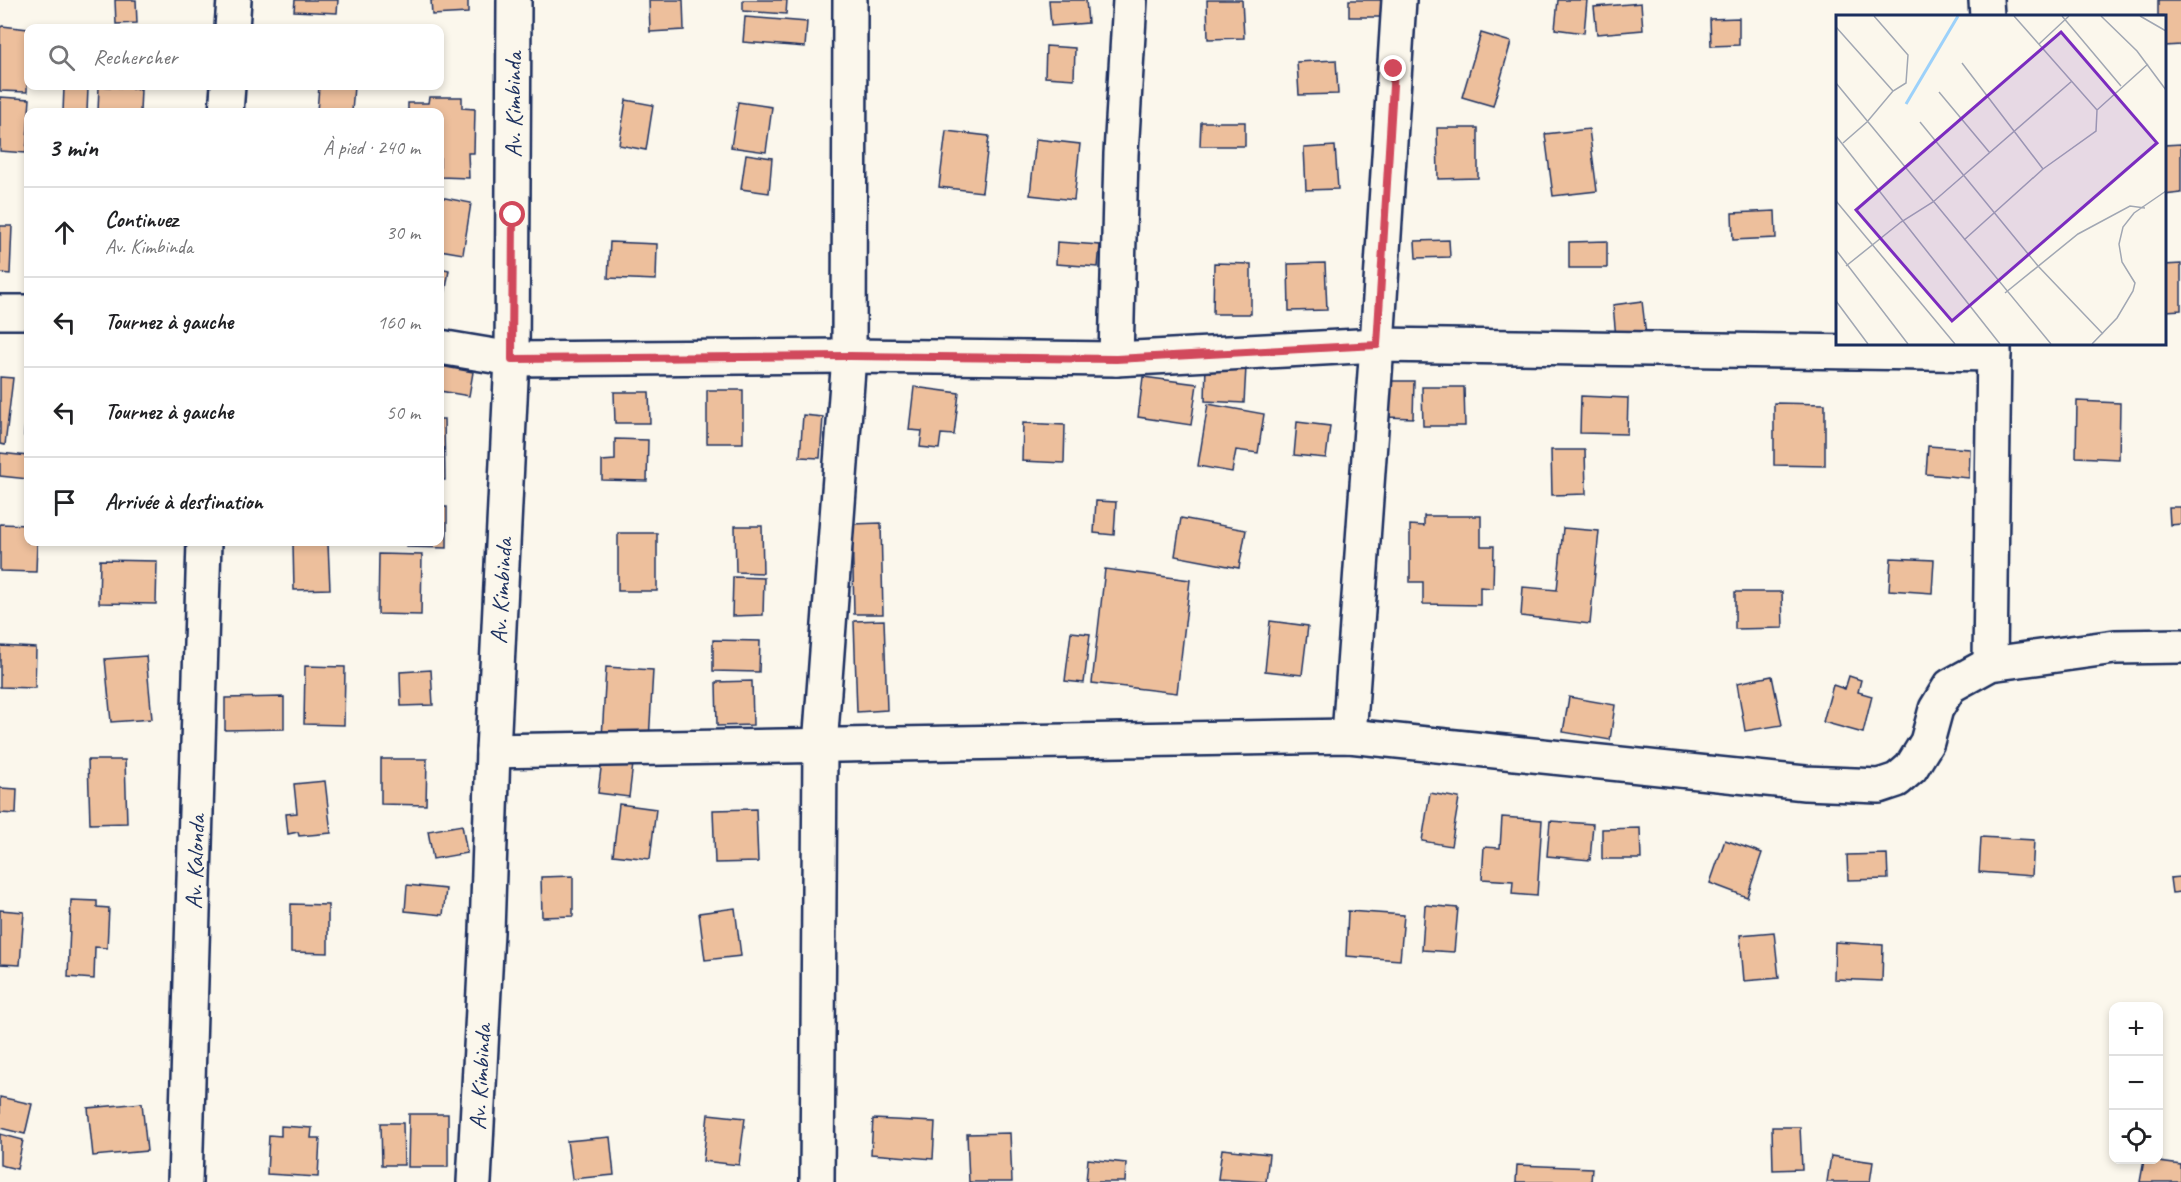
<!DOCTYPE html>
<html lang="fr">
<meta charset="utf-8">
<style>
body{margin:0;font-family:Caveat,sans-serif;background:#f6f6f6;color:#202124}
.controls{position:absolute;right:18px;bottom:18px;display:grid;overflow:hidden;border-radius:12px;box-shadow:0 3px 9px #0003}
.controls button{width:54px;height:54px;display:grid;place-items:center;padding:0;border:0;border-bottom:2px solid #e0e0e0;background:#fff;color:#202124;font:30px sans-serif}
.stop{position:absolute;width:18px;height:18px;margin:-14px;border:4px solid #d1495b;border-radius:50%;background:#fff}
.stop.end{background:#d1495b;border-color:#fff;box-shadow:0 2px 6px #0008}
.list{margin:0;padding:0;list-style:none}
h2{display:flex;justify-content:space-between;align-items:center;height:78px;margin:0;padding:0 24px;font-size:26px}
h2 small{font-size:20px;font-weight:400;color:#757577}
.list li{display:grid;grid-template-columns:39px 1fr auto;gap:18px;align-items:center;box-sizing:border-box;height:90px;padding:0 24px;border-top:2px solid #e0e0e0}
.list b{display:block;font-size:22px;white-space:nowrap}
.list p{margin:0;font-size:20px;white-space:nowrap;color:#757577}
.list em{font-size:20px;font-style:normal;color:#757577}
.icon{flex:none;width:33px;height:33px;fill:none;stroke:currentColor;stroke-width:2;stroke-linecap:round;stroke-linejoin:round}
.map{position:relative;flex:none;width:2181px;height:1182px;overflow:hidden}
.search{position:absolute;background:#fff;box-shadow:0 3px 9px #0003;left:24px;top:24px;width:420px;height:66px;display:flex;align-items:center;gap:15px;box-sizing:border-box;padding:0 21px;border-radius:12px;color:#757577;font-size:22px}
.panel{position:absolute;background:#fff;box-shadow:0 3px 9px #0003;left:24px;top:108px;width:420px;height:438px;border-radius:12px}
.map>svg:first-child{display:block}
.building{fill:#edbf9c;stroke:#1b2f5e;stroke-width:1.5}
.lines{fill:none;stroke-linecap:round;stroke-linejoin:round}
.street-casing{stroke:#1b2f5e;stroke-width:38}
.street{stroke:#fbf7ec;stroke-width:33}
.route{stroke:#d1495b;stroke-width:8}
.labels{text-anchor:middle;stroke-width:4.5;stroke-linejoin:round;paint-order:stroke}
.street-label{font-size:24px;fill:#1b2f5e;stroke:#fbf7ec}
.inset-river{fill:none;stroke:#9cd1fa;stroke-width:3}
.inset-road{fill:none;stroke:#a1a7b3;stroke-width:1.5}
.view{fill:#7b2cbf;fill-opacity:0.15;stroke:#7b2cbf;stroke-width:3}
.inset-edge{fill:none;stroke:#1b2f5e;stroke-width:3}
</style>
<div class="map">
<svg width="2181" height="1182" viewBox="0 0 2181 1182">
<rect width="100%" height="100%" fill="#fbf7ec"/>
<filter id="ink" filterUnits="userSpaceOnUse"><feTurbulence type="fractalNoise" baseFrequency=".0167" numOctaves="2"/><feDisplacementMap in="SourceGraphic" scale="12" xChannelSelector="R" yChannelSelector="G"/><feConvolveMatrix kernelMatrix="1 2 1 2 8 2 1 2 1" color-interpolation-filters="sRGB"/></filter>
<g filter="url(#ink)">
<g class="building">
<path d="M115,0h21l1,23 -21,1z"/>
<path d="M295,0h43l-1,13 -43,-2z"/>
<path d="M431,0h37v13l-36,2z"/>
<path d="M649,0h34l1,30 -34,2z"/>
<path d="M743,0h44l-1,14 -43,-3z"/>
<path d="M1049,0h37l2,23 -37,3z"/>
<path d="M1207,0h35l2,38 -36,1z"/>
<path d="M1349,0h33l1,17h-34z"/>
<path d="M1558,0h29l-3,33 -29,-4z"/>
<path d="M2158,0h23v45l-17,1v-30h-6z"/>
<path d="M1641,3l2,27 -46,4 -3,-27z"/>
<path d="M745,17l62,5 -2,25 -62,-5z"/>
<path d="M1739,18v27l-28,1 -1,-27z"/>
<path d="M2,26l26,3 -1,63 -27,-1v-63z"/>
<path d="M1481,33l30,9 -18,64 -31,-9z"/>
<path d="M1046,46l29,2 -1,31 -29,-2z"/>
<path d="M1336,60l2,34 -39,1 -2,-33z"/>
<path d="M99,86l42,3 -1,23h-42z"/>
<path d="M319,86h35l-2,26h-35z"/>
<path d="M64,87l24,1 -1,24h-24z"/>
<path d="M0,97l30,2 -4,54 -26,-2z"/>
<path d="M429,97h33v11l13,1 -1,44h-6l1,25 -29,-1v-65h-32v-9h20z"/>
<path d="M626,100l27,5 -7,45 -27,-5z"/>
<path d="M738,102l34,5 -6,45 -35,-5z"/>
<path d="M1201,122h44v24h-45z"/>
<path d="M1437,128h41v50l-40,1z"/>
<path d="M1589,129l8,62 -44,5 -8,-62z"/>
<path d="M946,131l43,5 -7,56 -43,-5z"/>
<path d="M1036,139l44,5 -6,56 -44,-5z"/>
<path d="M2181,144v49l-17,2v-50z"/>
<path d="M1335,146l3,43 -32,1 -2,-42z"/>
<path d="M746,154l26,4 -3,35 -28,-4z"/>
<path d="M440,197l31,6 -8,51 -23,-4z"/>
<path d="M1775,211l1,27 -43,2 -1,-27z"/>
<path d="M0,226h12l-2,48 -10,-1z"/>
<path d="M1449,240l1,17 -34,1 -1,-17z"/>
<path d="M1607,241v27h-38v-26z"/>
<path d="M610,242l47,2 -1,36 -48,-2z"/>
<path d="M1057,242l43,3 -2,22 -42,-3z"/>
<path d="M1214,263l37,1v50h-38z"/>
<path d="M1325,263l2,47 -38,1 -1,-47z"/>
<path d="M2181,264v46l-15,1 -2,-46z"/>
<path d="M440,268l9,2 -7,43h-2z"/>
<path d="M1642,301l4,34 -30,3 -3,-33z"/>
<path d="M1206,365l40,2 -2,36 -39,-2z"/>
<path d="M440,366l33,6 -4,24 -29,-5z"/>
<path d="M0,377l13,1 -8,67 -5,-1z"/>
<path d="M1143,377l54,7 -6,41 -53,-8z"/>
<path d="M1387,381h27l-1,37 -27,-1z"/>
<path d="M28,382v55l-4,-1z"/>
<path d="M914,387l45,6 -5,42 -13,-1 -2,15 -19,-2 2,-16 -13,-1z"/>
<path d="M1422,387h42l1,39h-42z"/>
<rect x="707" y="390" width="36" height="53"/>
<path d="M614,392h35l1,31h-35z"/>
<path d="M1581,396l47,2 -1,36 -47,-1z"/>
<path d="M2077,401l43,2 -1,56 -43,-2z"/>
<path d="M1774,403l51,1v62l-51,-1z"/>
<path d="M1208,404l56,10 -6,39 -22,-3 -4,22 -34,-6z"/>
<path d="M803,415l20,2 -3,41 -20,-1z"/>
<path d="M440,419h4l1,61h-5z"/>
<path d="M1297,422l33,4 -4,32 -32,-3z"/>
<path d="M1023,423l42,2 -1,38 -42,-2z"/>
<path d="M615,439l33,1 -1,41 -45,-1v-19l13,-1z"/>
<path d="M1928,446l42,3 -1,29 -43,-4z"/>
<path d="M1551,450h34l1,44 -34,1z"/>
<path d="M0,453l28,3v23l-28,-3z"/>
<path d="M1096,501l20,1 -2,33 -20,-2z"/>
<path d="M440,507h7v41l-40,-1v-5h33z"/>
<path d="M2169,507h12v17l-11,1z"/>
<path d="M1424,516h57v30h13l-1,42 -13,-1v18l-57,-1v-22h-13v-57l14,1z"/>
<path d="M1181,518l65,12 -7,38 -64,-12z"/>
<path d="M881,523l2,91h-29l-2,-90z"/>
<path d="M0,524l28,1v17h9l-1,30 -36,-1z"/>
<path d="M735,526h27l1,47 -27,-1z"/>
<path d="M1563,528l36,3 -9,93 -69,-8 2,-29 34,3z"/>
<rect x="618" y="533" width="39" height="58"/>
<path d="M293,544h35l2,45 -36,1z"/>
<path d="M379,554l43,1 -1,60 -43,-1z"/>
<path d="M1891,558l43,2 -2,33 -43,-3z"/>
<path d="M100,560l57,1 -1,43 -57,-1z"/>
<path d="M1105,569l85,11 -13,113 -85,-10z"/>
<path d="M733,577l31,1 -1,37 -31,1z"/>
<path d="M1735,592h47l1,36 -48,1z"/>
<path d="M884,620l3,90 -30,2 -3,-91z"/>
<path d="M1270,621l38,5 -6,49 -37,-4z"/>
<path d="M1071,632l19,2 -6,49 -19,-2z"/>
<path d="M713,640l47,1 -1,31 -46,-1z"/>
<path d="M0,646l36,2 -1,40 -35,-1z"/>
<path d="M146,656l6,63 -41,3 -6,-63z"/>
<path d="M305,666l40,1 -1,58 -40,-1z"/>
<path d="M606,667l47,3 -4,71 -47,-3z"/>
<path d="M431,670l2,35 -32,1 -1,-34z"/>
<path d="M1772,676l10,49 -37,6 -8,-48z"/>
<path d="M1849,676l12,4 -3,12 14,4 -9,37 -40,-11 10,-37 12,4z"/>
<path d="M752,681l1,44 -36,1 -1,-44z"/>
<path d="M284,697v32l-59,1v-32z"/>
<path d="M1569,697l46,8 -5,35 -47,-8z"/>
<path d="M381,759h46l-1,46 -45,-1z"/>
<path d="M88,760h37l2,63 -37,1z"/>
<path d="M602,760l31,4 -4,33 -31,-4z"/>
<path d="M325,781l6,52 -32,3 -1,-4 -10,2 -2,-20 11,-1 -3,-29z"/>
<path d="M0,788l17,1 -1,25 -16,-1z"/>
<path d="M1430,793l29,5 -8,48 -29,-5z"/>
<path d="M619,804l37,5 -6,50 -37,-4z"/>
<path d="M756,809l2,53 -43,1 -2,-53z"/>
<path d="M1502,817l40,3 -5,76 -25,-2 1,-13 -31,-2 2,-32 16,1z"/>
<path d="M1550,821l43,3 -3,36 -43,-4z"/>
<path d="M462,825l5,28 -34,6 -5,-28z"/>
<path d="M1640,828l1,31h-39v-30z"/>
<path d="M1981,837l53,3 -2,36 -53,-4z"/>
<path d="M1725,840l37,13 -15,44 -37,-14z"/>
<path d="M1887,854l1,25 -40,1 -1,-25z"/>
<path d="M573,876v40l-31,1 -1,-40z"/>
<path d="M2181,877v15l-9,1 -2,-15z"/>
<path d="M407,885l39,4 -3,26 -38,-4z"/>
<path d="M71,900l26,1v6l12,1 -2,40 -12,-1 -1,32 -26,-2z"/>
<path d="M291,904l37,1v48l-37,-1z"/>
<path d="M1425,905l33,3 -4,44 -32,-2z"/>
<path d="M735,908l6,48 -36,4 -6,-47z"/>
<path d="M0,910l24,2 -4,53 -20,-1z"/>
<path d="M1348,911l56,4 -4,45 -54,-4z"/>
<path d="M1774,932l5,46 -35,3 -4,-46z"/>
<path d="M1835,942l48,3 -1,36 -48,-2z"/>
<path d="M0,1097l32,7 -7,30 -25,-6z"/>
<path d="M142,1103l5,48 -54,5 -5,-48z"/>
<path d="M409,1114h39v53h-40z"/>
<path d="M708,1114l37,4 -6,47 -36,-4z"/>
<path d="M873,1119l62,3 -2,37 -62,-5z"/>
<path d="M381,1123h22l1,42h-22z"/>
<path d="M281,1126l31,2 -1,10h9l-2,39 -51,-3 2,-39 12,1z"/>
<path d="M1772,1127h28l2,42 -29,1z"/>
<path d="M1010,1133l2,49h-43l-2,-48z"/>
<path d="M0,1134l23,6 -6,29 -17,-4z"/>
<path d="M610,1137l4,38 -42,4 -5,-38z"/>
<path d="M1222,1149l47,5 -3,28 -48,-3z"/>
<path d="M1831,1156l42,6 -3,20h-43z"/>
<path d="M1088,1159l38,4 -1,19h-39z"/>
<path d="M2144,1160l37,5v17h-41z"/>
<path d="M1517,1165l75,3 -1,14h-75z"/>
</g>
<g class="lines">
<defs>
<g id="street">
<path d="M1986,0l1,16"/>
<path d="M232,28l2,-28"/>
<path d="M226,112l2,-26"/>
<path d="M0,312h28"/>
<path d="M440,347l72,12 337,-3 267,3 261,-14 617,9"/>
<path d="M1116,359l5,-205 9,-154"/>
<path d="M1990,664l4,-320"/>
<path d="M1349,736l28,-391 22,-345"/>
<path d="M493,751l856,-15 456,47 74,3 18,-6 14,-12 16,-26 9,-33 14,-23 40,-22 125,-17 66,-1"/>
<path d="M185,1182l19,-640"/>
<path d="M474,1182l13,-250 6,-181 19,-392 2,-359"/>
<path d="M817,1182l3,-436 29,-390 1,-356"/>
</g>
</defs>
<use href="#street" class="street-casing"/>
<use href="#street" class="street"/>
</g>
</g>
<g class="lines" filter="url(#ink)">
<path class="route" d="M513,215l-1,144 337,-3 267,3 261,-14 17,-276"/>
</g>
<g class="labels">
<g class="street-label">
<text transform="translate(513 105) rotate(-90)" y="8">Av. Kimbinda</text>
<text transform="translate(501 591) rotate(-87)" y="8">Av. Kimbinda</text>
<text transform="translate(195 862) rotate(-88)" y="8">Av. Kalonda</text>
<text transform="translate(480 1077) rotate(-87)" y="8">Av. Kimbinda</text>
</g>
</g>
<g transform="translate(1836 15)">
<rect width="330" height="330" fill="#fbf7ec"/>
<path class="inset-river" d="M70,89l52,-88"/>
<path class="inset-road" d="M178,1l83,94M226,1l59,70M265,1l36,35 29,39M304,1l26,15M0,12l57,64M203,29l30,-28M126,48l81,106M0,68l215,261M103,77l51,61M84,107l118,144 65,68M0,121l164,208M7,128l24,-21 26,-31 13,-8 2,-28 -34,-39M0,186l119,143M128,225l79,-71 53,-38 1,-21 51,-46M0,235l72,94M10,251l55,-44 32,-20 139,-121M169,278l73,-59 52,-28 15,2M0,286l32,43M256,329l25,-26 16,-27 2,-8 -13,-21 -3,-18 4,-17 11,-14 32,-22"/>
<path class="view" d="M225,17l96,111 -205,178 -96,-111z"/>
<rect width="330" height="330" class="inset-edge"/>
</g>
</svg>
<div class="controls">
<button>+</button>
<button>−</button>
<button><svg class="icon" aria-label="locate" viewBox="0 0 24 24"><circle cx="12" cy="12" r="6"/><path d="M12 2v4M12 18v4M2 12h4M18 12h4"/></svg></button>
</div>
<div class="stop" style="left:513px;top:215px"></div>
<div class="stop end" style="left:1394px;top:69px"></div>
<div class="search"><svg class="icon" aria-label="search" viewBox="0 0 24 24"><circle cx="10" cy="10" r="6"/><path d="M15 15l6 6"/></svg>Rechercher</div>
<section class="panel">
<h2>3 min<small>À pied · 240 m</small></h2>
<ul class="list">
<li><svg class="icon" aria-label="ahead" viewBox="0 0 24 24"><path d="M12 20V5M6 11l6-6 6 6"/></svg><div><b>Continuez</b><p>Av. Kimbinda</p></div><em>30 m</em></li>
<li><svg class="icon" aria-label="left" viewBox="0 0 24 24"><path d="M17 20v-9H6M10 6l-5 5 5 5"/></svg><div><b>Tournez à gauche</b></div><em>160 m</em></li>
<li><svg class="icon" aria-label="left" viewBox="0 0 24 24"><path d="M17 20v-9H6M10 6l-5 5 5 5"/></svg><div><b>Tournez à gauche</b></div><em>50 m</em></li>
<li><svg class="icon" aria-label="arrive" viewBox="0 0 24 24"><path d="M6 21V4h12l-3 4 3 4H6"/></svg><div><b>Arrivée à destination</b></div></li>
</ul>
</section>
</div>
